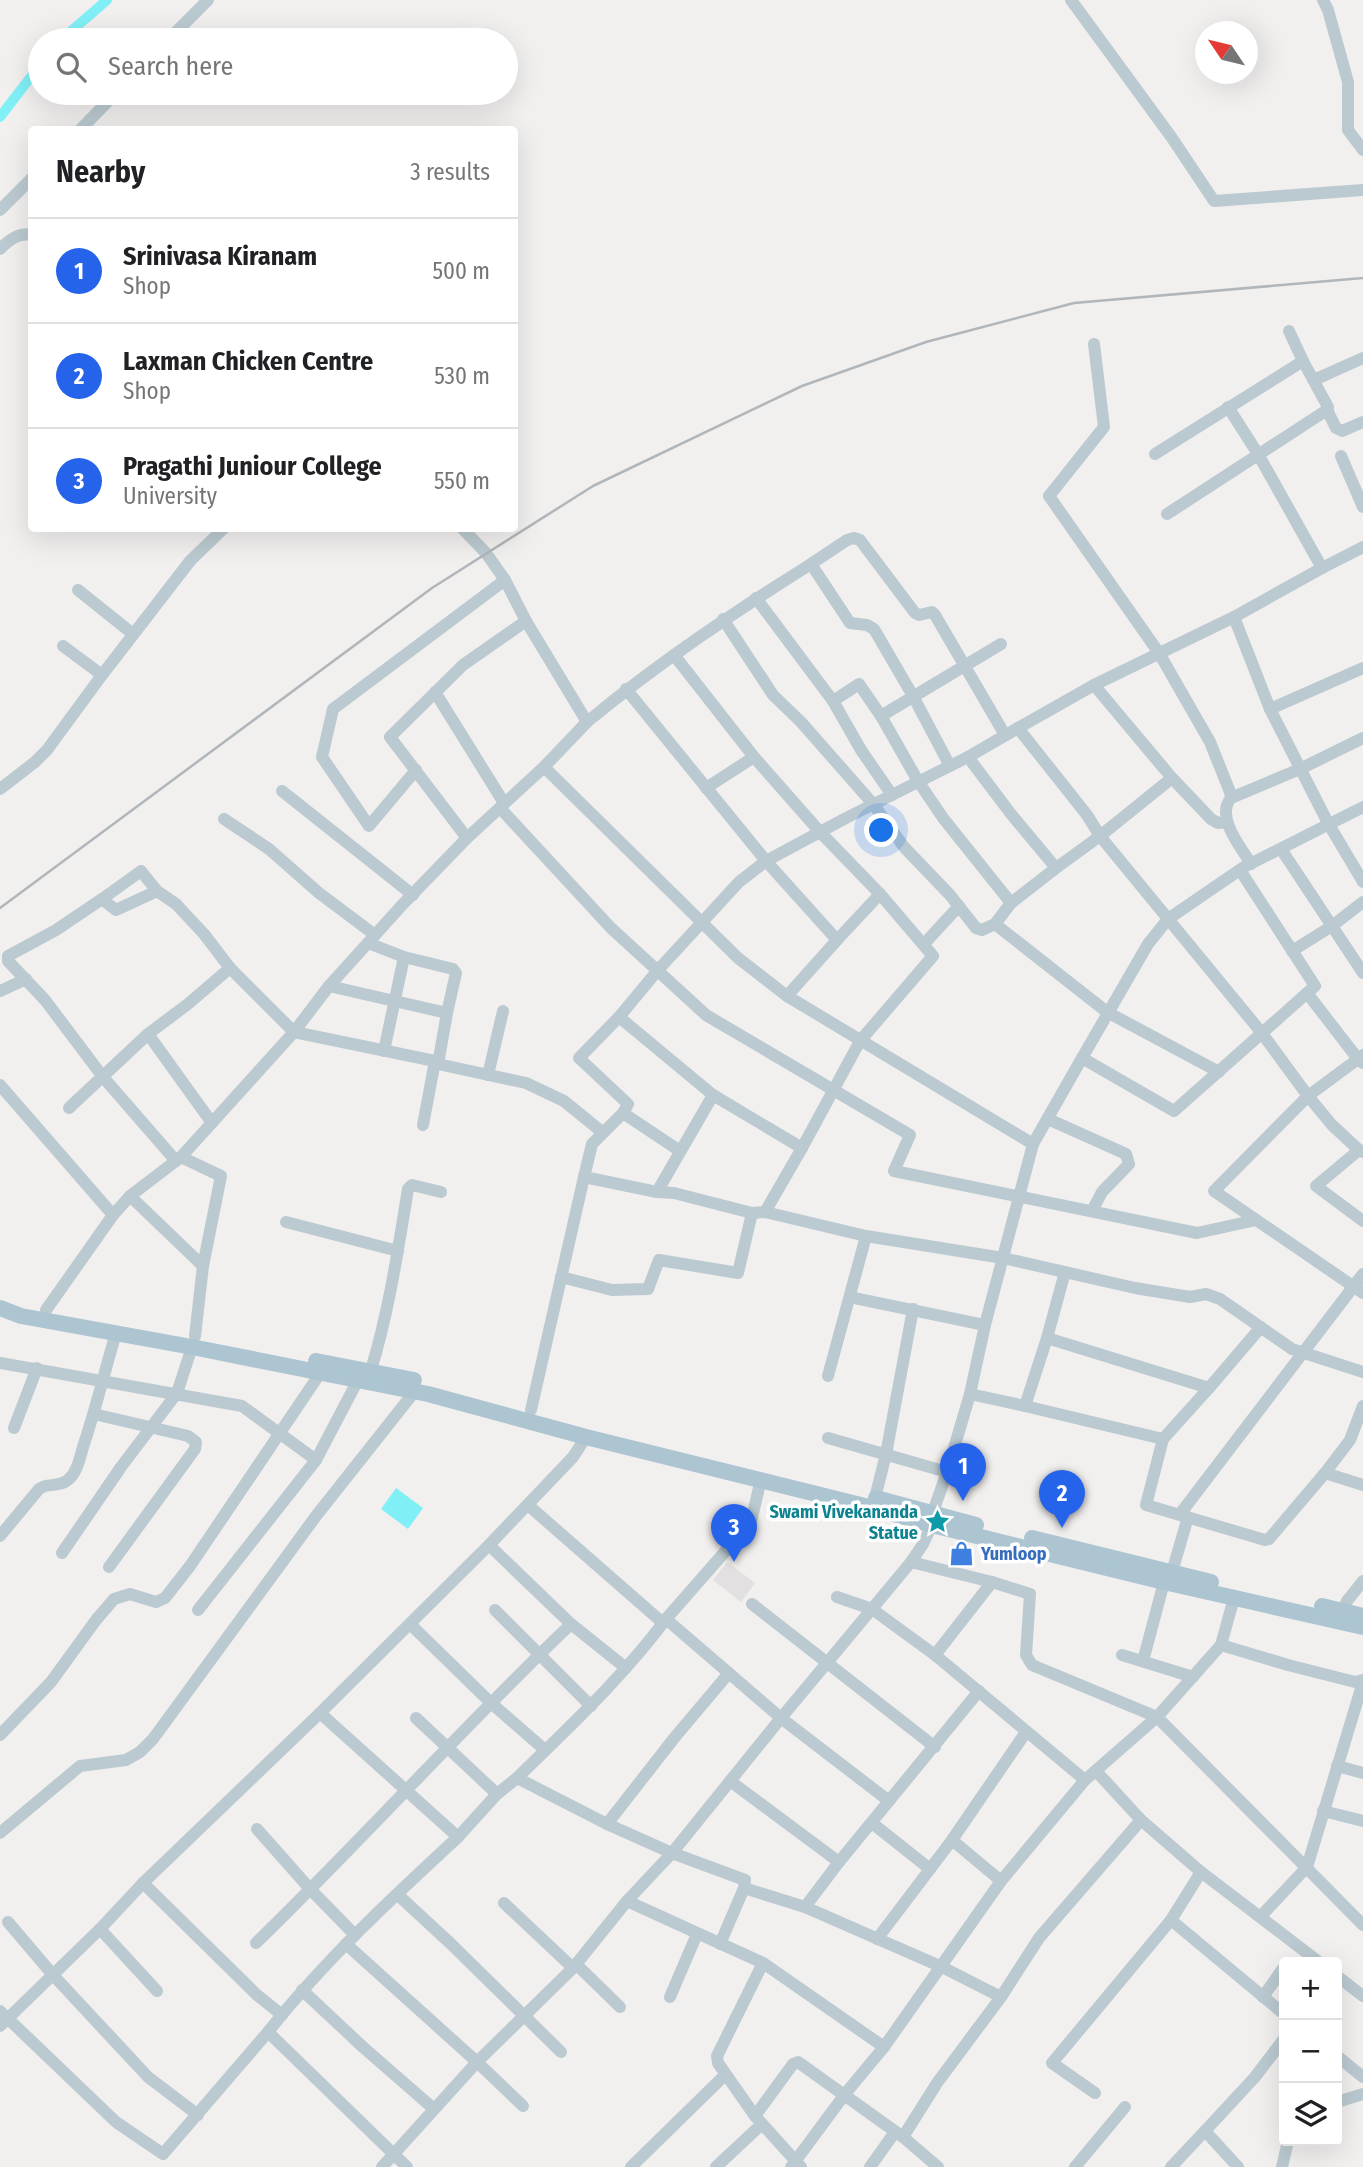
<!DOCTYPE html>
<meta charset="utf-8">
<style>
body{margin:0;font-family:"Fira Sans Condensed",sans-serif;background:#f6f6f6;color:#202124}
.controls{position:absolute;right:21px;bottom:21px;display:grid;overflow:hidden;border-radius:7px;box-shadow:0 7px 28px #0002}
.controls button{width:63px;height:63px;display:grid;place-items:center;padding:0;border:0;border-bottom:2px solid #e0e0e0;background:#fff;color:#202124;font:35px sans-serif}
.compass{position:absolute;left:1195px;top:21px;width:63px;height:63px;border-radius:50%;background:#fff;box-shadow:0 7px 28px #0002;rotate:305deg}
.you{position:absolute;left:882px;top:831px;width:24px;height:24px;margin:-18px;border:5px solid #fff;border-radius:50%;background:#1a73e8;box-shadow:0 0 0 10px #1a73e833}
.badge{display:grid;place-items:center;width:46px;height:46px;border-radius:50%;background:#2563eb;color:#fff;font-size:23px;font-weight:700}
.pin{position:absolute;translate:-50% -58px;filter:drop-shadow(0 2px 4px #0008)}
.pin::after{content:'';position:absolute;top:37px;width:24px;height:21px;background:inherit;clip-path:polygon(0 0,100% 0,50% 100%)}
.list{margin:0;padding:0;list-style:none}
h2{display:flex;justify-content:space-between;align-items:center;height:91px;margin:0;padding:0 28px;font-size:30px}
h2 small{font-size:23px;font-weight:400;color:#757577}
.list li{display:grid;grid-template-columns:46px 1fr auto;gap:21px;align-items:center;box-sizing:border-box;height:105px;padding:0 28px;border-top:2px solid #e0e0e0}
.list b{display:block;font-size:26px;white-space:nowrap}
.list p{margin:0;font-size:23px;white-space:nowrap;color:#757577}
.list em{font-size:23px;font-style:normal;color:#757577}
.icon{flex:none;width:38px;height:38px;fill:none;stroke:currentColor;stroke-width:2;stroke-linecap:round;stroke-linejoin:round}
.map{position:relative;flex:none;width:1363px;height:2167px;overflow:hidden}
.search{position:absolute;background:#fff;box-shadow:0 7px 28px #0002;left:28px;top:28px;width:490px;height:77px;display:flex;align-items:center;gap:18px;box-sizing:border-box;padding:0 24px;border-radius:38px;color:#757577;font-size:26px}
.panel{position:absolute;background:#fff;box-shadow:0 7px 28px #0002;left:28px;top:126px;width:490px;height:406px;border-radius:7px}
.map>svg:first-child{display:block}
.education{fill:#e3e0e1}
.water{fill:#80f0f6}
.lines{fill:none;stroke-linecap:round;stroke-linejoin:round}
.canal{stroke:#80f0f6;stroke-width:10}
.minor{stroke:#bbcad0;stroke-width:12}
.major{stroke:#acc5d1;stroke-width:16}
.rail{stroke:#b0b6ba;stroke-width:2.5}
.labels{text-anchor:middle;stroke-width:7;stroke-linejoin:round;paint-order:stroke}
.culture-label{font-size:18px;font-weight:bold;fill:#0d838f;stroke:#fff;text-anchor:end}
.shop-label{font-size:18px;font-weight:bold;fill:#366cbe;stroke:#fff;text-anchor:start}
</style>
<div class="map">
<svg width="1363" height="2167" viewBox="0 0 1363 2167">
<rect width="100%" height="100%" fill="#f2efef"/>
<path class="education" d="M727,1562l28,21 -14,19 -28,-22z"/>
<path class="water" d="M396,1488l27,20 -15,21 -27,-20z"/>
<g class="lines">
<g class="canal">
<path d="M61,40l46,-40"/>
<path d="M0,117l40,-52"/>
</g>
<g class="minor">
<path d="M1071,0l101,138 42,63 149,-11"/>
<path d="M1323,0l5,10 20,72v48l15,20"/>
<path d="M168,40l40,-40"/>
<path d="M80,130l36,-37"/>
<path d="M0,210l32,-32"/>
<path d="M0,249c9,-9 19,-17 32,-14"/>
<path d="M1094,344l10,83 -55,69 110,157 51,89 20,50 1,6c-16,19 10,49 20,66"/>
<path d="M1314,380l49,-22"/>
<path d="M1228,407l30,47 64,114 41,-21"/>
<path d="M1327,410l9,18 6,3 21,-9"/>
<path d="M1155,454l148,-93"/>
<path d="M1341,456l22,51"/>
<path d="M1167,514l160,-104 1,-3 -25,-46 -14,-30"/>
<path d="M462,528l24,25 19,27"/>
<path d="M811,564l36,-24 7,-2 6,2 55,73 4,2 13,-3 3,3 70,120"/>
<path d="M1322,568l-88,49 36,92 93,-41"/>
<path d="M78,590l55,44"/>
<path d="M756,598l77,103"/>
<path d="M723,619l50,76 28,27 73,83 30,42 46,48 26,33 6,2 13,-6 16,-21"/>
<path d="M63,646l39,29"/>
<path d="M1094,685l78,93 39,41 7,4 9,-1"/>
<path d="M626,689l140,172 71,79 43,-46"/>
<path d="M435,692l69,111"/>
<path d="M1270,709l58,114 35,59"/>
<path d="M881,716l120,-72"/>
<path d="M1018,728l76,-43 140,-68"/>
<path d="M968,757l43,57 45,54 44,-32 72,-58"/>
<path d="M544,767l194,191 49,38 246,148"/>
<path d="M416,770l-47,56 -47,-69 11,-48 172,-129 21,41 61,101c71,-59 146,-109 224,-158l39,59 17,2 7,4 39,67 37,70"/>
<path d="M706,788l48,-31"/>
<path d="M0,789l35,-27 12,-12 55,-75 88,-114 34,-33"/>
<path d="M282,791l131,104"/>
<path d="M892,795l-31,-45 -28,-49 26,-17 22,32 37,65 25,37 68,85 45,-35"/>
<path d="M1231,798l69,-29 63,-31"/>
<path d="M500,808l111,120 95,87 204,120 -16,36 303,62 59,-13"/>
<path d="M224,819l45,30 50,44 56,42"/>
<path d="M467,838l-77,-101 73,-72 63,-44"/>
<path d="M1281,849l82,124"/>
<path d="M157,891l-41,19 -14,-11 39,-28 16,20 19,13 28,30 26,34 64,64 141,29 -12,64"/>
<path d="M102,899l-46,31 -48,26v5l37,39 58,77 73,84"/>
<path d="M995,924l112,88 112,60"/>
<path d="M368,943l36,14 49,12 3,4 -9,40"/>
<path d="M924,944l35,-38"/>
<path d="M1292,951l40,-25 31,-24"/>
<path d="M329,986l118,27 -9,51 88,19 38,18 38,31"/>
<path d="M0,991l26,-12"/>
<path d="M1307,993l51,66 5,-4"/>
<path d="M787,996l50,-56"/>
<path d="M619,1017l94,78 89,53 58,-107 73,-85 -53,-62 -60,-62 -66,-75 -80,-102"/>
<path d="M384,1051l20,-94"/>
<path d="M1082,1058l66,-114 20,-25 76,-52 119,-60"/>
<path d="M488,1075l15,-64"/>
<path d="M0,1085l113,130"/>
<path d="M69,1108l79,-74"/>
<path d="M623,1113l57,38"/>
<path d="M1048,1119l78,35 3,10 -27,28 -10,19"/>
<path d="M212,1123l-64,-89 40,-30 42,-36"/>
<path d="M1359,1150l-27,-25 -24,-29 -94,95 149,102"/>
<path d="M1363,1152l-4,-2 -43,36 47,35"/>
<path d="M584,1177l8,-33 31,-31 5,-9 -49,-46 40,-41 39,-47 81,-88 27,-21 80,-43 122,-61 50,-29 69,87 13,21 161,196 47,64 50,-37 5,4"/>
<path d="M657,1192l56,-97"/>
<path d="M130,1196l73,70 18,-90 -40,-19"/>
<path d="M765,1212l37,-64"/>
<path d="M286,1222l112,29"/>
<path d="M561,1277l51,13 36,-1 11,-29 79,13 14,-60"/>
<path d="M850,1297l135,28"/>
<path d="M46,1310l67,-95 17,-19 51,-39 113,-125 35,-46 74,-82 64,-66 77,-71 43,-45"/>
<path d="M1261,1327l-52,61 -162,-50 -22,68 138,33 -17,66 119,35 4,-1 56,-66 38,12"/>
<path d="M195,1336l8,-70"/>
<path d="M1047,1338l18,-66"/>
<path d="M0,1363l242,43 74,54"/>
<path d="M371,1370c18,-59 27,-120 37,-181l4,-4 29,7"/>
<path d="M828,1376l38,-140"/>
<path d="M970,1394l55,12"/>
<path d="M531,1410l53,-233 73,15 17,1 78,20 13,-1 101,24 137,22 132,30 55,9 16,-3 14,5 72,50 71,23"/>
<path d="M94,1414l94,22 8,6 -1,7 -86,118"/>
<path d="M14,1428l23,-60"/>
<path d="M828,1438l119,34"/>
<path d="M1163,1439l46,-51"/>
<path d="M1325,1473l25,-33 13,-34"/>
<path d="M761,1479l-10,43 -85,97 115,99 -109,135 -45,48 136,62 121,84"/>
<path d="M875,1498l11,-44 27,-145"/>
<path d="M528,1505l135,118"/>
<path d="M933,1512l14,-40 23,-78 15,-69 48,-181 49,-86 92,53 141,-125 -75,-116"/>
<path d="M1180,1514l183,-240"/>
<path d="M0,1536l39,-47c9,-7 21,-1 30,-10 9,-8 11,-23 15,-35 12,-36 21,-74 32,-111"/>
<path d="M489,1545l82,79 55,44"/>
<path d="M62,1553l59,-86 56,-74 15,-46"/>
<path d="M1172,1572l16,-55"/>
<path d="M837,1597l35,12 63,46 150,125"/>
<path d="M1234,1598l-13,47 -64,72 206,208"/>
<path d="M752,1604l183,143"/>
<path d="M198,1610l118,-150 42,-80"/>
<path d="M495,1610l96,96"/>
<path d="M1343,1610l4,-9 16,-20"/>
<path d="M666,1619c-44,59 -97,108 -149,159l90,46 65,29 73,27 -1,8 -24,56"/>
<path d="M410,1624l80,78 55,48"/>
<path d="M1221,1645l67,20 67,17 8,-2"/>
<path d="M935,1655l57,-73"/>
<path d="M1122,1655l71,22"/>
<path d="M1143,1661l21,-79"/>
<path d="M979,1691l-140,171 -34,45 137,60 59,30 38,-59 102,-118 -45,-49"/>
<path d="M416,1718l81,76"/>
<path d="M0,1735l51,-53 45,-62 18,-21 16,-5 26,8 9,-4 25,-32 131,-194"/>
<path d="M1337,1766l26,7"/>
<path d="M517,1778l-20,16 -39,43 -138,-124 169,-168 84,-88 13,-20"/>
<path d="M730,1781l109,81"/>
<path d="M889,1801l-108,-83 130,-156 12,-18 9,-19"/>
<path d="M1323,1811l40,10"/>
<path d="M1141,1820l60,52"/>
<path d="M872,1823l58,46"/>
<path d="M607,1824l68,-87 54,-64"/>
<path d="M257,1829l54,61 44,45"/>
<path d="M0,1833l80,-67 46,-6 14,-8 13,-13 163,-223 99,-125"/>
<path d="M952,1840l49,41"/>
<path d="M143,1883l114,112 25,20"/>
<path d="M744,1888l61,19"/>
<path d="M397,1894l53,49 111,109"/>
<path d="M504,1903l69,65"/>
<path d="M1261,1916l46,-49 56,-185"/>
<path d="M1171,1920l30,-48 118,90"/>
<path d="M8,1922l45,53 95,102 50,38"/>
<path d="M100,1929l57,62"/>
<path d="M877,1939l75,-99 74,-108"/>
<path d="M256,1943c107,-104 207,-216 315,-319"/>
<path d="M346,1944l131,118 46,44"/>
<path d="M763,1963l-46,93 1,7 37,53 46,51"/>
<path d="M576,1964l44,43"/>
<path d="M1337,1976l26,20"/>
<path d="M302,1990l62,58 70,61"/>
<path d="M670,1997l27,-63"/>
<path d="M1263,1997l21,-30"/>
<path d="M0,2011l116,111 47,32 105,-122"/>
<path d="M0,2026l100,-97 43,-46 177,-170"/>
<path d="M1337,2056l26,21"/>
<path d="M1095,2093l-43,-30 119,-143 113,94"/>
<path d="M1337,2102l26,-8"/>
<path d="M755,2116l38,-52 5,-2 105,75 35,30"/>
<path d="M1205,2131l50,-54 29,-38"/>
<path d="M903,2137l34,-54 64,-86"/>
<path d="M382,2167l95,-105 96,-94 54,-67"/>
<path d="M407,2167l-139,-135c56,-71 123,-133 190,-195"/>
<path d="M631,2167l94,-92"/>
<path d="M716,2167l46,-43"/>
<path d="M791,2167l54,-73 39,-47 117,-166 84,-101 72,-63 -125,-52 -6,-10 4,-61 -38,-12 -81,-20"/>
<path d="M870,2167l25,-35"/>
<path d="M1075,2167l50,-60"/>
<path d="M1171,2167l34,-36 33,36"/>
<path d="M1282,2167l6,-26"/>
</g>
<g class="major">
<path d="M0,1308l21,8 171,31 236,47 158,43 287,71 59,17 232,57 199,45"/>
<path d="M316,1361l98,19"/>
<path d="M876,1498l100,27"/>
<path d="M1032,1538l179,44"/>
<path d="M1322,1606l41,10"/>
</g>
<path class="rail" d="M0,908l432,-320 161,-102 209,-100 124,-44 148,-39 289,-25"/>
</g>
<defs>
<symbol id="sight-bare" viewBox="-9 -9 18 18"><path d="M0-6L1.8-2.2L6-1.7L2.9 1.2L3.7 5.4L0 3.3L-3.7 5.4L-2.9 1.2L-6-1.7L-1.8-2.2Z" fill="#0f9aa8" stroke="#fff" stroke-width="2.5" paint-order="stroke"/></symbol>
<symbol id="shop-bare" viewBox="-9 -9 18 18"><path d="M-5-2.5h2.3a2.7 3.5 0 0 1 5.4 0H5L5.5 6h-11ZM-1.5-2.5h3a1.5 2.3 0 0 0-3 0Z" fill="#3f7fe0" stroke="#fff" stroke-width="2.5" paint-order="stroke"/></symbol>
</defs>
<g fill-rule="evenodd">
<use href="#sight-bare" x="920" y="1504" width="35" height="35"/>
<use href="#shop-bare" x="944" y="1536" width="35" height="35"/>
</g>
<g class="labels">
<g class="culture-label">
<text x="918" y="1518">Swami Vivekananda<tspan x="918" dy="21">Statue</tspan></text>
</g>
<g class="shop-label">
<text x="981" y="1560">Yumloop</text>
</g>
</g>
</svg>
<div class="controls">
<button>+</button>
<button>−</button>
<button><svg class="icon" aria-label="layers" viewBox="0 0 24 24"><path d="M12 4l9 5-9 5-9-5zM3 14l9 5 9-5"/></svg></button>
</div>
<svg class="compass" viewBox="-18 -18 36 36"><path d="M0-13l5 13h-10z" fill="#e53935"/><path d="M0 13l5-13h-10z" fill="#757577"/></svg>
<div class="you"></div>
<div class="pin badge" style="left:963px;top:1501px">1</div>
<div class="pin badge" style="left:1062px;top:1528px">2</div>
<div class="pin badge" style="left:734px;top:1562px">3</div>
<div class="search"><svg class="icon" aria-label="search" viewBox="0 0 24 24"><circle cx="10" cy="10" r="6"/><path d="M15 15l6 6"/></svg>Search here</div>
<section class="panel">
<h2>Nearby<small>3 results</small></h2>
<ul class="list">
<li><span class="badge">1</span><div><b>Srinivasa Kiranam</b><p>Shop</p></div><em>500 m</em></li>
<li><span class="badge">2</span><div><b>Laxman Chicken Centre</b><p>Shop</p></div><em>530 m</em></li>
<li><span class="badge">3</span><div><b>Pragathi Juniour College</b><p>University</p></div><em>550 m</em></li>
</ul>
</section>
</div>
